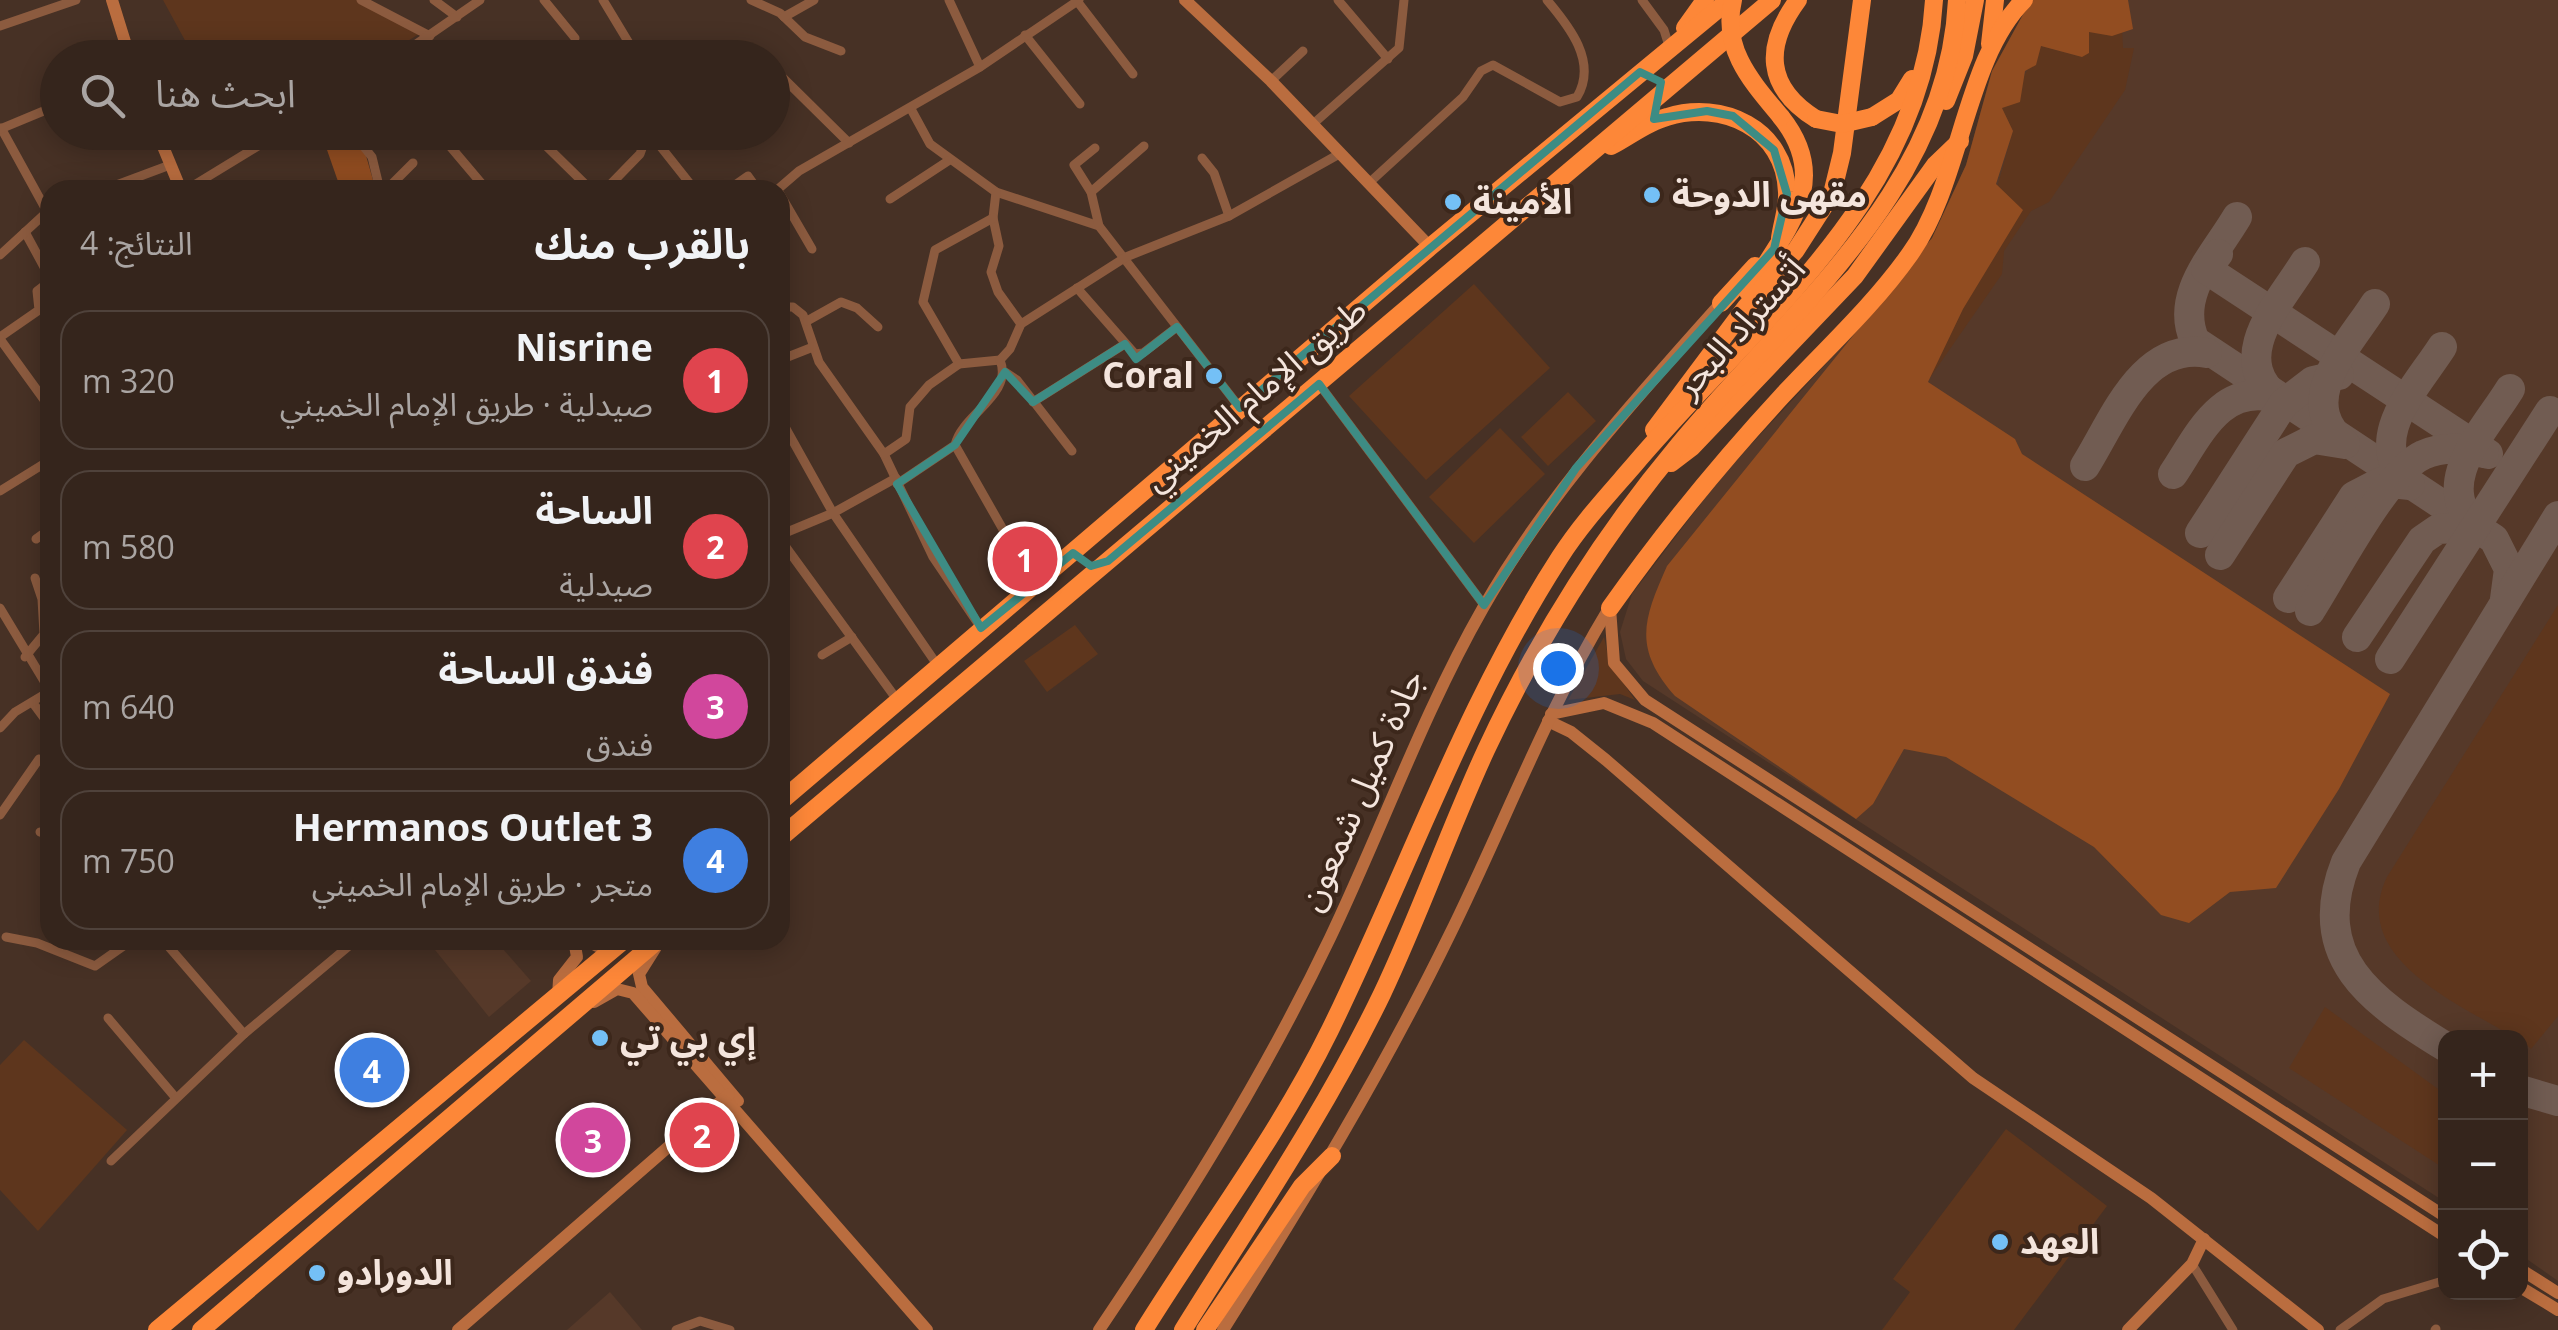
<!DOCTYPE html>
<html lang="ar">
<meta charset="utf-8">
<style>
body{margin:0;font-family:"Open Sans","Noto Sans Arabic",sans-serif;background:#3d2d25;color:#f1f3f6;direction:rtl}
.controls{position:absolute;right:30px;bottom:30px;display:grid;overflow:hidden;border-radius:20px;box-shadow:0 5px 25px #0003}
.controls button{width:90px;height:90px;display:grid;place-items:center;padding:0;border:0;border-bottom:2px solid #4f423b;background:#35251c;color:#f1f3f6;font:50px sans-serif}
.you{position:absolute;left:1558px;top:668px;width:35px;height:35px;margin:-25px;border:8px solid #fff;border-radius:50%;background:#1a73e8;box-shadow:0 0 0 15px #1a73e833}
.badge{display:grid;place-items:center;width:65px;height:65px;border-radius:50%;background:#1a73e8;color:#fff;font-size:32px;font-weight:700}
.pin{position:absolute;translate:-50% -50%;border:5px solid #fff;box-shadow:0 2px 10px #0006}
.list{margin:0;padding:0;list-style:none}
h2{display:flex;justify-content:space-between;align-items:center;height:130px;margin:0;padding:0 40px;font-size:42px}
h2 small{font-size:32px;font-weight:400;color:#aaa5a3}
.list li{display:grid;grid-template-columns:65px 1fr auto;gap:30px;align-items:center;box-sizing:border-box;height:140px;margin:0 20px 20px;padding:0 20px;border:2px solid #4f423b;border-radius:30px}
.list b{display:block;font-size:38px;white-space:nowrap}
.list p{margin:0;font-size:32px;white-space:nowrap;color:#aaa5a3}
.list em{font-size:32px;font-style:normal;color:#aaa5a3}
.icon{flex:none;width:55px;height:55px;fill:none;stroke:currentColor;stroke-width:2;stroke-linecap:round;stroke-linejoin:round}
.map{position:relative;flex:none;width:2558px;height:1330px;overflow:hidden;direction:ltr}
.search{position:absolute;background:#35251c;box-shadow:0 5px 25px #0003;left:40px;top:40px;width:750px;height:110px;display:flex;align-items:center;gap:25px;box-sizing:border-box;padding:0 35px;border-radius:55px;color:#aaa5a3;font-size:38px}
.panel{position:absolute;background:#35251c;box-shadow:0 5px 25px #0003;left:40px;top:180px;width:750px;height:770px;border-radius:30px;direction:rtl}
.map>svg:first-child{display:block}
.built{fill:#563929}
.green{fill:#5e361d}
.forest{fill:#924d21}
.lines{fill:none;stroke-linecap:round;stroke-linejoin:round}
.taxiway{stroke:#715c52;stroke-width:30}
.street{stroke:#8c5b3f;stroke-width:9}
.secondary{stroke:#ba6d3f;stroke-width:12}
.highway{stroke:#fd8738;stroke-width:18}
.highway-bridge{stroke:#fd8738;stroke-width:18}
.marked{fill:none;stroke:#3d8c84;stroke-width:8;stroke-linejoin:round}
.poi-dot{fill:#74c0f6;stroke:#3c271b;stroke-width:4}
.labels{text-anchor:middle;stroke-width:8;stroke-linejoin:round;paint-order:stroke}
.poi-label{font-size:35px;font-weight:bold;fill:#f4e5dd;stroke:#3c271b;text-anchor:start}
.street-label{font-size:35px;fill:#f4e5dd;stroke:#3c271b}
</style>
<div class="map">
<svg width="2558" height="1330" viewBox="0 0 2558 1330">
<rect width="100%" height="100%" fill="#473125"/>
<g class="built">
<path d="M2031,0h527v1281l-37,-26 -1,-217h-74l-1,164 -802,-521 -17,-22 -6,-27 12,-38 89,-117 149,-161 62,-78 34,-73 26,-94z"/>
<path d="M427,940h68l36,41 -42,36z"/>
<path d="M610,1292l32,38h-75z"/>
</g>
<g class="green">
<path d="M163,0h195l61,34 -37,23h-188z"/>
<path d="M2122,29l1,19h11l-9,42 -76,112 -18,9 -27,40 -2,23 -75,108 36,-73 50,-178 -11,-23c19,-19 24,-39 39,-62l41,11 7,-26z"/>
<path d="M1474,284l76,84 -124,112 -77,-84z"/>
<path d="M1568,392l28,29 -48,45 -27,-29z"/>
<path d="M1500,428l45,46 -71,69 -45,-46z"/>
<path d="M2558,605v411l-27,33 -11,-11 -7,-1c-54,-34 -165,-79 -126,-160z"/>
<path d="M1075,625l23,29 -51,38 -23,-31z"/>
<path d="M1604,637l6,27 25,36 -15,-6 -52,6z"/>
<path d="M2325,1007l120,87v75l-156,-101z"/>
<path d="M24,1040l103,90 -89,101 -38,-41v-125z"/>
<path d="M2006,1129l101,77 -93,124h-132l28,-38 -17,-13z"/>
</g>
<g class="forest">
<path d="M2031,0h97l5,29 -21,7 -23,-4v21l-7,4 -41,-11 -5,19 -11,6 -5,31 -18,6 11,23 -17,53 27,26 -60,99 -35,73 87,57 7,15 368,240 -51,95 -63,99 -46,4 -41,31 -28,-8 -67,-68 -148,-90 -42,-8 -31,55 -17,15 -181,-123c-42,-48 -32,-76 -8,-130l265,-328 34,-73 26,-94z"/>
<path d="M348,134l17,18 10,35 -34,3 -15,-43z"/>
</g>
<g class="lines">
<g class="taxiway">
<path d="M2237,217c-23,39 -63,78 -42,124l299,198 15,30 -4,30"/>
<path d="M2218,254l-12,15 282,185"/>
<path d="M2085,466c29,-46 57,-125 122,-113"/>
<path d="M2173,474c26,-39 48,-92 104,-76 -50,-42 3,-95 28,-136"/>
<path d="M2200,533l84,-130 29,-22 26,-6"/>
<path d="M2220,555l66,-102 28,-14 31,5c-52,-43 3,-98 30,-140"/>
<path d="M2288,598l66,-102 27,-14 29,3c-47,-45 5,-96 32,-138"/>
<path d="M2310,611c24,-37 77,-140 113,-156 19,-9 42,-7 61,-2"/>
<path d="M2357,637l65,-97 16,-11 38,-2c-45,-44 9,-97 34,-138"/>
<path d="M2390,659l160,-248"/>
<path d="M2446,1047c-75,-46 -138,-89 -100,-185l212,-346"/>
<path d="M2520,1090l38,11"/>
</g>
<g class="street">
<path d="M361,0l69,36"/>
<path d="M434,0l23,17"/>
<path d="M544,0l31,38"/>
<path d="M603,0l35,58"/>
<path d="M751,0l29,13 25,24 36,14"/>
<path d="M949,0l31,67"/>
<path d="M1338,0l50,59"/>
<path d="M1642,0l22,30 5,16"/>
<path d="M1077,1l56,73"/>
<path d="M784,17l30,-17"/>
<path d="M0,26l76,-26"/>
<path d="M1025,35l55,69"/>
<path d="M396,58l84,-58"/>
<path d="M772,67l77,76"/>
<path d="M1271,81l32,-30"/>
<path d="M911,109l19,35 66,48 103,34 141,182"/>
<path d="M1313,124l86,-76 5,-48"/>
<path d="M1,128l49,89"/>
<path d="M0,129l58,-24"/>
<path d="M352,132l20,25 8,33"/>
<path d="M438,132l49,58"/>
<path d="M532,132l55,54 20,4"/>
<path d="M649,132l46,58"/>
<path d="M1202,158l12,15 15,43"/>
<path d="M1369,183l94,-86 18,-26 12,-6 67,37 17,-5c21,-35 -8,-71 -30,-97"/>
<path d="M606,189l34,-35 8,-22"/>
<path d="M103,190l67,-25"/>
<path d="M186,190l95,-58"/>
<path d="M386,190l27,-27"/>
<path d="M728,190l20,-14 10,14"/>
<path d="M777,190l22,-19 181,-104 99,-67"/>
<path d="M996,192l-3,26 6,28 -8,26 7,20 23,32"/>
<path d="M1091,192l-17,-27 21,-17"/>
<path d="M780,194l32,55"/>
<path d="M890,199l58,-38"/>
<path d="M1099,226l-8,-34 53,-46"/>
<path d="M25,232l25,46"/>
<path d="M0,255l49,-45"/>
<path d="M1077,288l58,66 8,-1 34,-26"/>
<path d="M780,307h13l10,8 16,47 65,92 49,103 48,71"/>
<path d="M807,321l34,-19 16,6 21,19"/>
<path d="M0,337l39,-27 -2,-19 13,-10"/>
<path d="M0,339l50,69"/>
<path d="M780,360l33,-13"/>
<path d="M959,364l-36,-62 12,-52 58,-32"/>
<path d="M1005,372l12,8 55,71"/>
<path d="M1319,384l165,221"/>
<path d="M1033,402l92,-58"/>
<path d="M780,418l53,95 105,153"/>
<path d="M884,454l22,-15 4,-32 19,-22 30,-21 41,-4"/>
<path d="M897,484l58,-39"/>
<path d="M0,491l50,-31"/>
<path d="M780,535l53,-22 63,-35"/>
<path d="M36,539l14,-10"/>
<path d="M780,539l118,162"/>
<path d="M1034,584l-79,-139c7,-31 59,-50 45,-85l10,-11 11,-25 105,-67 103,-41 112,-63"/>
<path d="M0,608l50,83"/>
<path d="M822,655l30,-18"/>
<path d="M25,657l19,-23 -2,-35 -7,-21"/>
<path d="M33,703l17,23"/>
<path d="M0,728l15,-16 35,-21"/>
<path d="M780,779l9,15"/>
<path d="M0,815l39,-56"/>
<path d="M40,832l10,2"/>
<path d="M6,937l31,6 58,23 37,-26"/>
<path d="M163,940l81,94"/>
<path d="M108,1018l67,79"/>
<path d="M111,1161l133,-127 112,-94"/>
<path d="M2192,1264l41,66"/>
<path d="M676,1330l24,-9 30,9"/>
<path d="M2340,1330l43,-31 63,-19"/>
<path d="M2435,1330l1,-1"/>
</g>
<g class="secondary">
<path d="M112,0l18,58"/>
<path d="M1185,0l86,81 159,166"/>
<path d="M157,132l24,58"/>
<path d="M1610,608l4,55 31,37 801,517"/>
<path d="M1551,714l53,-11 49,20 793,514"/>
<path d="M1548,721l23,11 35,28 367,318 178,120 167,132"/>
<path d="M577,946l8,-6 12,6 22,-6"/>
<path d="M656,947l-17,27 3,13 96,114"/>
<path d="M558,996l1,-16 18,-23 -3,-17"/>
<path d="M594,1002l23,-13 16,4 294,337"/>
<path d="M2520,1269l38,24"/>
<path d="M2520,1287l38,23"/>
<path d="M458,1330l271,-236"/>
<path d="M1099,1330c85,-126 165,-254 231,-392 52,-109 93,-225 153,-330 64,-113 152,-208 238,-305"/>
<path d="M1223,1330c81,-129 159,-257 226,-394 54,-109 96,-222 159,-326"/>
<path d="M2128,1330l64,-66 12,-25"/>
</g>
<g class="highway">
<path d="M1798,0c-34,46 -33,87 18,119"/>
<path d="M1685,28l20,-28"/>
<path d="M1990,44l5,-44"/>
<path d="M1946,101l18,-45 11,-56"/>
<path d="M1872,117l27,-17 13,-21"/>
<path d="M1611,146c18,-9 36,-24 56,-29 55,-17 118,11 120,75 1,15 -5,31 -7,46"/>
<path d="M1748,292c36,-60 86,-109 33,-175"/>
<path d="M1721,303l34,-37"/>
<path d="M1654,430l92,-123 50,-57 36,-56 10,-41 20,-153"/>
<path d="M1671,463l21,-16 163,-171 80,-111 25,-24"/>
<path d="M1610,608c53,-75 110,-145 172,-212 43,-46 92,-91 128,-142 52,-73 54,-194 114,-254"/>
<path d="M780,802l650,-555 299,-247"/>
<path d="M780,838l992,-838"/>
<path d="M157,1330l467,-390"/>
<path d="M201,1330l457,-390"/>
<path d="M1144,1330c62,-100 134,-194 186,-300 77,-157 135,-326 230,-473 21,-33 49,-63 74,-92 118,-140 289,-267 300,-465"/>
<path d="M1183,1330c69,-111 142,-218 199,-336 38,-80 67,-164 104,-244 50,-107 115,-212 191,-303 111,-135 271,-257 280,-447"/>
<path d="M1205,1330l97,-144 30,-30"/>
</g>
<g class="highway-bridge">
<path d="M1733,0c-12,49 19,82 48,117"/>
<path d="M1816,119l26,5 30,-7"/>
</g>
</g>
<path class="marked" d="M1640,72l21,10 -7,37 53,-8 26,5 41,34 13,44 -13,55 -198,219 -92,137 -165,-221 -211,177 -17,5 -18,-13 -92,75 -84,-144 58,-39 50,-73 28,30 92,-58 11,15 41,-32 63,81z"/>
<g class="poi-dot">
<circle cx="1652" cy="195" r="10"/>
<circle cx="1453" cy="202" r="10"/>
<circle cx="1214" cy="376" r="10"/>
<circle cx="600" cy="1038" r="10"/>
<circle cx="2000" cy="1242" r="10"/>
<circle cx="317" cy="1273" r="10"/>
</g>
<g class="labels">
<g class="poi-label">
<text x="1672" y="207">مقهى الدوحة</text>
<text x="1473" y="214">الأمينة</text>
<text x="1194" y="388" text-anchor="end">Coral</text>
<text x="620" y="1050">إي بي تي</text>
<text x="2020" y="1254">العهد</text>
<text x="337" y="1285">الدورادو</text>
</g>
<g class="street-label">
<text transform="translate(1740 327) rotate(-48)" y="12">أتستراد البحر</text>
<text transform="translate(1255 394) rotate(-40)" y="12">طريق الإمام الخميني</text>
<text transform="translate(1361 790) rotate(-66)" y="12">جادة كميل شمعون</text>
</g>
</g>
</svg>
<div class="controls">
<button>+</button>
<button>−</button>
<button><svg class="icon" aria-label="locate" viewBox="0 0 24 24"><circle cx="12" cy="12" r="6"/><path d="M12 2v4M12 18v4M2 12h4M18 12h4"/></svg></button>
</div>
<div class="you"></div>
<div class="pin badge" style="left:1025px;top:559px;background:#e0444e">1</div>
<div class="pin badge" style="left:702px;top:1135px;background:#e0444e">2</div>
<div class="pin badge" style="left:593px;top:1140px;background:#d1479c">3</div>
<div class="pin badge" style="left:372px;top:1070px;background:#3f7fe0">4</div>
<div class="search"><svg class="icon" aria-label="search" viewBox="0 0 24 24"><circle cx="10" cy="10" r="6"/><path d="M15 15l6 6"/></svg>ابحث هنا</div>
<section class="panel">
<h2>بالقرب منك<small>النتائج: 4</small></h2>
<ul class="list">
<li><span class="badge" style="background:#e0444e">1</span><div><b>Nisrine</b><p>صيدلية · طريق الإمام الخميني</p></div><em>320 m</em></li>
<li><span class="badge" style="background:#e0444e">2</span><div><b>الساحة</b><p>صيدلية</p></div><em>580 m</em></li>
<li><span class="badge" style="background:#d1479c">3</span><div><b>فندق الساحة</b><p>فندق</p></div><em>640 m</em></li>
<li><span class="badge" style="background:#3f7fe0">4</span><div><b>3 Hermanos Outlet</b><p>متجر · طريق الإمام الخميني</p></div><em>750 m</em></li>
</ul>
</section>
</div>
